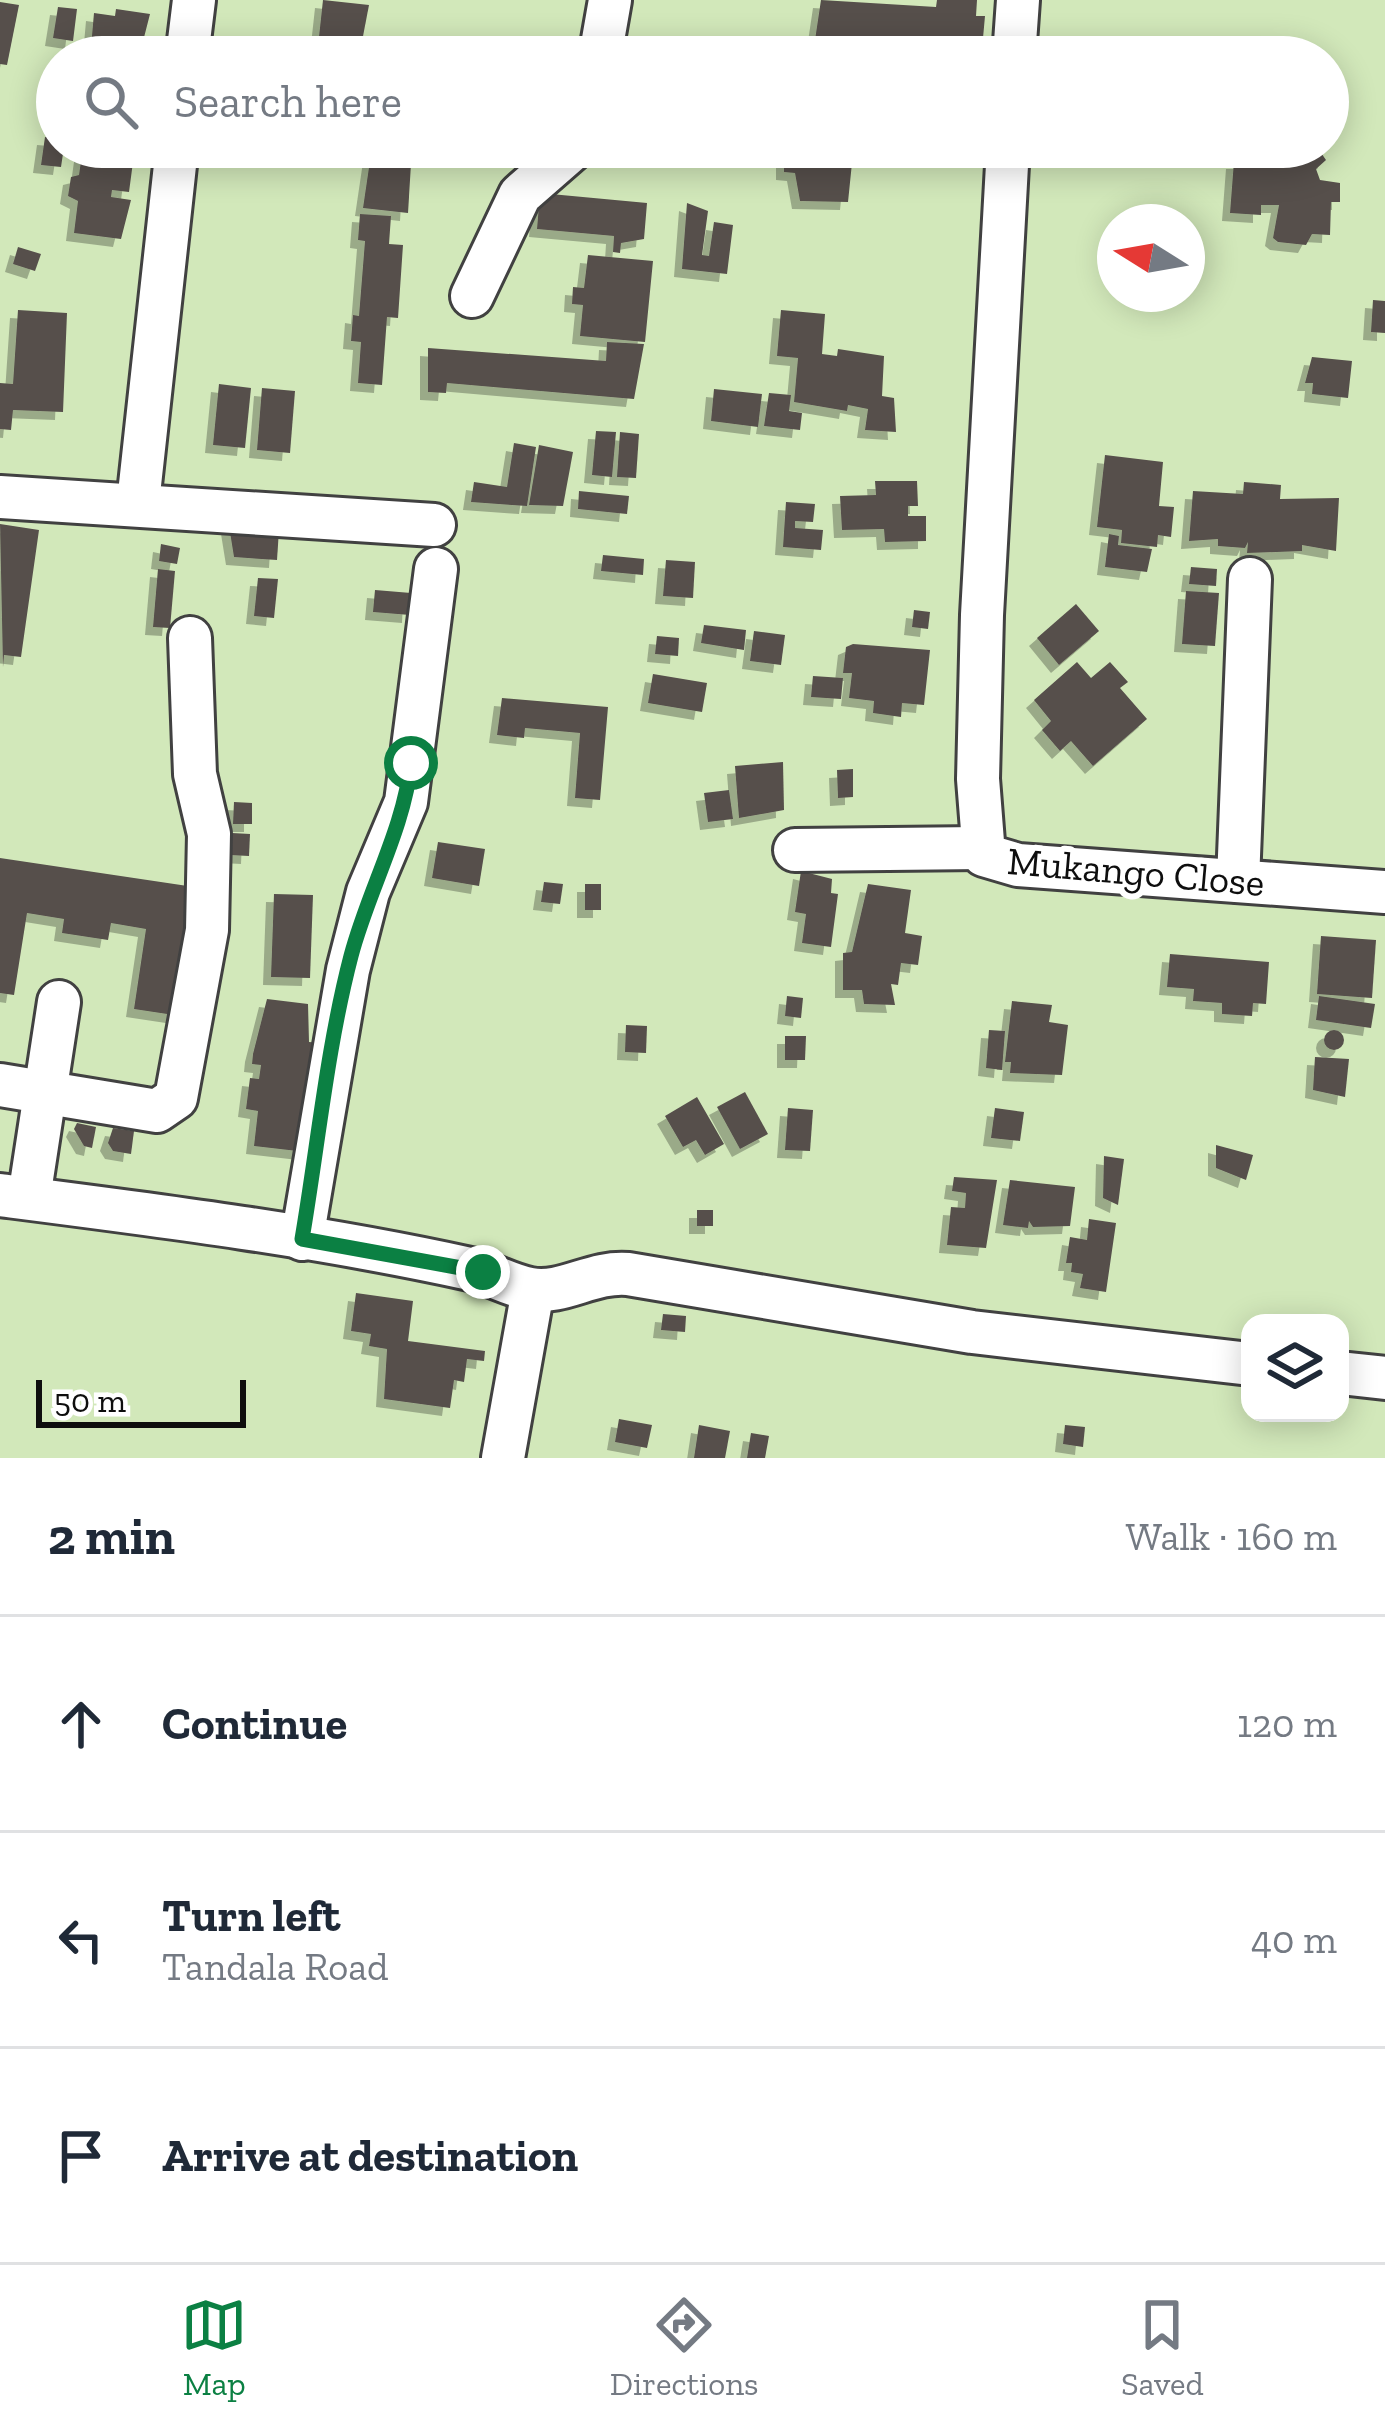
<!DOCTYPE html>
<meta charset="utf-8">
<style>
body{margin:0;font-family:"Zilla Slab",serif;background:#f6f6f7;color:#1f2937}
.controls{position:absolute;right:36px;bottom:36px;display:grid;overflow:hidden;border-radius:24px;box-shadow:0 6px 30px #0003}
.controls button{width:108px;height:108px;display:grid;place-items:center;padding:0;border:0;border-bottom:3px solid #e0e1e3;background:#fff;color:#1f2937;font:60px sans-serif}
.compass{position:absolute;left:1097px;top:204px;width:108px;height:108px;border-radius:50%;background:#fff;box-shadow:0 6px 30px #0003;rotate:281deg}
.scale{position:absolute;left:36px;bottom:30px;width:210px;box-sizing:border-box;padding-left:12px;border:6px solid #0e0e0e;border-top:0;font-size:33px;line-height:42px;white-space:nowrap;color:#0e0e0e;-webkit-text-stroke:9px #fff;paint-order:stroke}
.stop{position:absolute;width:36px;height:36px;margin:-27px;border:9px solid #0b8043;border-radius:50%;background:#fff}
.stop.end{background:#0b8043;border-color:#fff;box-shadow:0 3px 12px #0008}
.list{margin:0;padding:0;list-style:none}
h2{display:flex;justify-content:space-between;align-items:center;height:156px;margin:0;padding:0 48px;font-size:51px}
h2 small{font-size:39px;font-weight:400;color:#747a83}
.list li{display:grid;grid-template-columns:78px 1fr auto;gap:36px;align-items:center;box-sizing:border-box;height:216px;padding:0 48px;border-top:3px solid #e0e1e3}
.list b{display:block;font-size:45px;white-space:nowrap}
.list p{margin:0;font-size:39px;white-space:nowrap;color:#747a83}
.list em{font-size:39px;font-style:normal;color:#747a83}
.icon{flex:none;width:66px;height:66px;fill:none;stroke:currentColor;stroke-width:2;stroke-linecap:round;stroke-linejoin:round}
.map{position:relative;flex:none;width:1385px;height:1458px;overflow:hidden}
.search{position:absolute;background:#fff;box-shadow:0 6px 30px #0003;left:36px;right:36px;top:36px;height:132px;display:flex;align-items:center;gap:30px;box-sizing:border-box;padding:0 42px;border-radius:66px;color:#747a83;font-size:45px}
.sheet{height:804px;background:#fff}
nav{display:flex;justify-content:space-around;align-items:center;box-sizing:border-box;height:168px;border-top:3px solid #e0e1e3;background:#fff;font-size:33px;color:#747a83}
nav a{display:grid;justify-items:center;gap:6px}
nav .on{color:#0b8043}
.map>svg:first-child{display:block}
.green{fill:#d2e8ba;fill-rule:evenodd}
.building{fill:#564f4b;filter:url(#shadow)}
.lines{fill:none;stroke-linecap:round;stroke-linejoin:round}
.minor-casing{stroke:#414141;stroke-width:48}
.minor{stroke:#fff;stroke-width:42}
.route{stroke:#0b8043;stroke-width:15}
.labels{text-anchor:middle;stroke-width:12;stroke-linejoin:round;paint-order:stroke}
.street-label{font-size:39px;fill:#0e0e0e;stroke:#fff}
</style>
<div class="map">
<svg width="1385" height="1458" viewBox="0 0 1385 1458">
<defs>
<filter id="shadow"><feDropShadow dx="-8" dy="8" stdDeviation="0" flood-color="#0004"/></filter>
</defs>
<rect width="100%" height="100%" fill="#fefbf0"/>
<path class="green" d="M0,0h1385v1458h-1385zM57,57h1271v90h-1271zM1115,222h72v72h-72zM1250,1323h90v90h-90z"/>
<g class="building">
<path d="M323,0l46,5 -10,52 -42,-2z"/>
<path d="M821,0l115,7 1,-7h40l-1,16h9l-2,22h-7l-2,19h-41l1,-6 -51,-6 -2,12 -40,-3 1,-11 -27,-3z"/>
<path d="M0,2l19,3 -12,60 -7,-1z"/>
<path d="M58,7l19,2 -4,32 -20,-3z"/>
<path d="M116,9l34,5 -11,43h-57l1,-8 8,-2 3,-34 21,3z"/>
<path d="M45,137l12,1v9h7l-3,20 -20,-2z"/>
<path d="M83,147h52l-6,45 -17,-2 -1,7 20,3 -10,39 -47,-6 4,-32 -10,-5 3,-19 8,-2z"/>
<path d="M372,147h40l-4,66 -45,-5z"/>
<path d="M619,147h39l-1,8 -39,-3z"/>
<path d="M784,147h64l5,6 -5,49 -48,-1 -5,-28 -11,-1z"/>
<path d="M1241,147h39l-8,12 21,1 24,-13 9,13 -10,9 4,11 20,3v19h-9l-1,33 -18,-1 -6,11 -28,-3 -5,-4 6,-33h-18v10l-31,-2 4,-52h8z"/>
<path d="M540,193l107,10 -3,36 -23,4 -1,10 -7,-1 1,-16 -77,-7z"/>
<path d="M687,203l21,8 -6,44 7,1 5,-34 19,3 -6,49 -45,-5z"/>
<path d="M360,214l31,2 -2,28 14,1 -5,73 -11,-1 -5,68 -24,-2 3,-41 -10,-1 2,-26 6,1 6,-75 -7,-1z"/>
<path d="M18,247l23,7 -6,17 -22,-7z"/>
<path d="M588,255l65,6 -8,81 -65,-6 3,-31 -11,-1 1,-17 11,1z"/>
<path d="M1373,300l12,1v32l-14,-1z"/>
<path d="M18,310l49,3 -4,99 -50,-2 -2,20 -11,-1v-46l13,1z"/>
<path d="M781,310l44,4 -3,40 15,2 1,-7 46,7 -2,40 12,2 2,34 -31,-2 3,-21 -20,-4 -1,6 -53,-9 4,-44 -21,-2z"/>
<path d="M607,342l37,2 -10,55 -187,-16 -1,10 -18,-1v-44l178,13z"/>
<path d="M1312,357l40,4 -4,37 -36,-4 1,-11h-8z"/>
<path d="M219,384l32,4 -6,60 -32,-3z"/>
<path d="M262,388l33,3 -5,62 -33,-3z"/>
<path d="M714,389l48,5 -4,33 -47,-6z"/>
<path d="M769,393l22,2 -2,16 13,2 -2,17 -36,-4z"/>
<path d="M596,431l20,1 -4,45 -20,-2z"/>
<path d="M620,432l19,2 -3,44 -19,-1z"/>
<path d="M514,443l22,4 -9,59 -56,-4 3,-20 33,5z"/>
<path d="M539,445l34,7 -10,54 -34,-1z"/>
<path d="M1105,455l58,7 -4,44 15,1 -3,30 -13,-2 -1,12 -36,-4 1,-13 -25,-3z"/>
<path d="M875,481h42l1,25h-10v10h18v25l-41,1 -1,-13 -42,1 -2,-34 36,-1z"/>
<path d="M1244,482l37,3 -1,14 59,-1 -3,53 -34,-6v6l-55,2 1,-11 -3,6 -27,-2v-7l-29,2 4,-50 50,3z"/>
<path d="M579,491l50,5 -2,18 -49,-5z"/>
<path d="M786,502l29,2 -2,18 -18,-1v7l28,2 -2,20 -38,-3z"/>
<path d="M0,524l39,6 -18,127 -17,-2 -1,12z"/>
<path d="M229,526l50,4 -2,30 -43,-3z"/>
<path d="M1109,534l10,2 -1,9 34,4 -5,23 -42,-5z"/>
<path d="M161,544l19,4 -3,16 -18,-3z"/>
<path d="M603,555l41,4 -1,16 -42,-4z"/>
<path d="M666,560l29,2 -2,36 -30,-2z"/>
<path d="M1191,567l26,2 -1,17 -27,-2z"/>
<path d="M158,569l17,2 -5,57 -17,-1z"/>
<path d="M258,578l20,1 -4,39 -20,-2z"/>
<path d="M375,590l36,3 -1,22 -37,-3z"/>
<path d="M1186,591l33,2 -4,53 -33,-2z"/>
<path d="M1076,604l23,27 -40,34 -22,-27z"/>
<path d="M914,610l16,2 -2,17 -16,-2z"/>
<path d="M704,625l42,5 -2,20 -43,-7z"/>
<path d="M754,631l31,4 -4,30 -31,-4z"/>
<path d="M657,636l22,2 -1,18 -23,-2z"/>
<path d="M853,644l77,6 -6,55 -22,-2 -1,14 -28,-4 1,-12 -25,-3 3,-25h-9l3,-26z"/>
<path d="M1077,662l14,16 19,-16 18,20 -8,6 27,31 -54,47 -22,-25 -11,10 -18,-21 9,-9 -17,-21z"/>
<path d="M653,674l54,9 -5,29 -54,-9z"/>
<path d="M813,676l30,2 -2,21 -30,-2z"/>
<path d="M502,698l106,9 -8,93 -25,-2 5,-65 -55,-5 -1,10 -27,-3z"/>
<path d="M783,762l1,48 -45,8 -4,-52z"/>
<path d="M853,769v28l-15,1 -1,-28z"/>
<path d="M729,790l4,29 -25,3 -4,-29z"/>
<path d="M234,802l18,1v21h-19z"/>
<path d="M232,833l18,1 -1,22 -19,-1z"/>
<path d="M438,842l47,7 -6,37 -47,-8z"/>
<path d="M0,858l201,30 -14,129 -53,-8 12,-80 -35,-6 -3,17 -46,-7 2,-14 -37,-6 -13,82 -14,-2z"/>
<path d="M801,871l31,8 -1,14 7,1 -7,53 -29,-4 4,-29 -11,-2z"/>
<path d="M544,882l19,2 -3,20 -19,-2z"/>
<rect x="585" y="884" width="16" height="26"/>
<path d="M868,884l43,6 -6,43 17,3 -4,29 -17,-2 -3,22 -7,-1 4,21 -31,-1 -2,-14h-19v-37l9,-1z"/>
<path d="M274,894l39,1 -3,83 -39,-1z"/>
<path d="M1321,936l55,4 -4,58 -55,-4z"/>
<path d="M1170,954l99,8 -3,42 -13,-1 -1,13 -30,-2v-11l-29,-2 1,-12 -27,-2z"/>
<path d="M787,996l16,2 -2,20 -16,-2z"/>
<path d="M1319,996l56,8 -4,24 -55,-8z"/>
<path d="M267,999l41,5 1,38 14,1 -4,34 -12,-2 9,5 -3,28 -11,-1 -1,9 9,1 -4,35 -52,-6 4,-35 -12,-2 4,-31 9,1 2,-14 -9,-1 1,-10z"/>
<path d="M1012,1001l40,4 -3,17 19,3 -6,50 -52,-2 1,-11h-6z"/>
<path d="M626,1025l21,1 -1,27 -21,-1z"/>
<path d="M989,1030l16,1 -3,39 -16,-2z"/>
<circle cx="1334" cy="1040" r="10"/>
<path d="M785,1036h21l-1,24h-20z"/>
<path d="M1315,1057l34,2 -4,38 -32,-7z"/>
<path d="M745,1092l23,42 -28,15 -23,-42z"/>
<path d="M697,1097l27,47 -19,11 -9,-15 -13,7 -18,-31z"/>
<path d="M788,1108l25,2 -3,41 -25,-1z"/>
<path d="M995,1108l29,4 -4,29 -29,-3z"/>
<path d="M77,1123l19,4 -4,21 -8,-2 -10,-17z"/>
<path d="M113,1128l21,3 -3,23 -18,-3 -5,-8z"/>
<path d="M1216,1145l37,10 -7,25 -30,-12z"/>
<path d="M1104,1156l20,3 -6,46 -15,-7z"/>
<path d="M954,1177l43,3 -11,68 -39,-3 4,-38 14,1 1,-15 -14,-2z"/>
<path d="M1010,1180l65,7 -5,39 -37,1 -4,-6 -1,7 -25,-3z"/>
<rect x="697" y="1210" width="16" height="16"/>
<path d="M1089,1219l27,4 -10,69 -26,-4 3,-14 -12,-2 1,-9h-6l4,-26 17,3z"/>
<path d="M356,1293l57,8 -5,40 77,10 -1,10 -17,-2 -3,23 -10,-2 -4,28 -66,-9 3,-50 -18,-3 2,-12 -20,-3z"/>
<path d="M663,1314l23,2 -1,16 -24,-2z"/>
<path d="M619,1419l33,6 -5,23 -32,-6z"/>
<path d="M699,1425l31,6 -5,27h-31z"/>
<path d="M1065,1425l20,2 -2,20 -20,-3z"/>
<path d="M751,1433l18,3 -4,22h-18z"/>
</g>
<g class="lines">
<defs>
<g id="minor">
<path d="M187,57l7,-57"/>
<path d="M600,57l10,-57"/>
<path d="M1014,57l4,-57"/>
<path d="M1008,147l-26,468 -4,164 6,76 34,10 367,27"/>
<path d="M472,296l48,-101 55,-48"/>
<path d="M0,497l434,28"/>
<path d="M138,503l39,-356"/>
<path d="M795,850l186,-2"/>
<path d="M1238,881l12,-302"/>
<path d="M0,1085l157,26 19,-13 31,-168 2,-96 -14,-60 -5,-136"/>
<path d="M0,1195c156,20 315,40 470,74 20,4 39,16 60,20 34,6 61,-18 98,-15l344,58 278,32"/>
<path d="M29,1198l30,-196"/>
<path d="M302,1239l46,-269 20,-78 38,-90 30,-233"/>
<path d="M1340,1373l45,5"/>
<path d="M503,1458l30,-168"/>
</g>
</defs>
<use href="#minor" class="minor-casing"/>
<use href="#minor" class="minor"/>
</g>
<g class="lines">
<path class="route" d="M411,763c-7,66 -43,128 -60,193 -24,92 -33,189 -49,283l181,33"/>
</g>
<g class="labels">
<g class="street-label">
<text transform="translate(1136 871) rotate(5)" y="14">Mukango Close</text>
</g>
</g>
</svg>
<div class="controls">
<button><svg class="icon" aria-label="layers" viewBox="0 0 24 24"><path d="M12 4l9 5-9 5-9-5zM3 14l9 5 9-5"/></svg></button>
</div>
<svg class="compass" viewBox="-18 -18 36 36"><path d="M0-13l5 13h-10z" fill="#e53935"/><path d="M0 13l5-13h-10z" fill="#747a83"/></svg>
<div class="scale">50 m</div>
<div class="stop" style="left:411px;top:763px"></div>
<div class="stop end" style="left:483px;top:1272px"></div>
<div class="search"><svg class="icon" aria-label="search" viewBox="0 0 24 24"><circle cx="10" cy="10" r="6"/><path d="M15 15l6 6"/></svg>Search here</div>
</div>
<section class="sheet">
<h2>2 min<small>Walk · 160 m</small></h2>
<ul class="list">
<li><svg class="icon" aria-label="ahead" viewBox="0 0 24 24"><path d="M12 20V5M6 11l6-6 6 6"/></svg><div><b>Continue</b></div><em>120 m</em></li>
<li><svg class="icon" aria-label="left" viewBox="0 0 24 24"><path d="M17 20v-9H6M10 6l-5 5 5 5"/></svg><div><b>Turn left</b><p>Tandala Road</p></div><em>40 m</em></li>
<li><svg class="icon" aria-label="arrive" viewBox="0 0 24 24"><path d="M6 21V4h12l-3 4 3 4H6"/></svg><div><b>Arrive at destination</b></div></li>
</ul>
</section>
<nav>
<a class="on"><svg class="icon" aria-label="map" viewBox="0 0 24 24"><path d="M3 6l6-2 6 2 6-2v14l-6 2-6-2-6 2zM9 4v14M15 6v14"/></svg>Map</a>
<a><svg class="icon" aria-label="directions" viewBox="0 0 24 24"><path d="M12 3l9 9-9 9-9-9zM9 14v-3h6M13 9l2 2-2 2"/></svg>Directions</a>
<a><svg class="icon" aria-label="saved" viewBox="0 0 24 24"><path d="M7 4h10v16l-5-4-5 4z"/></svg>Saved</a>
</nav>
